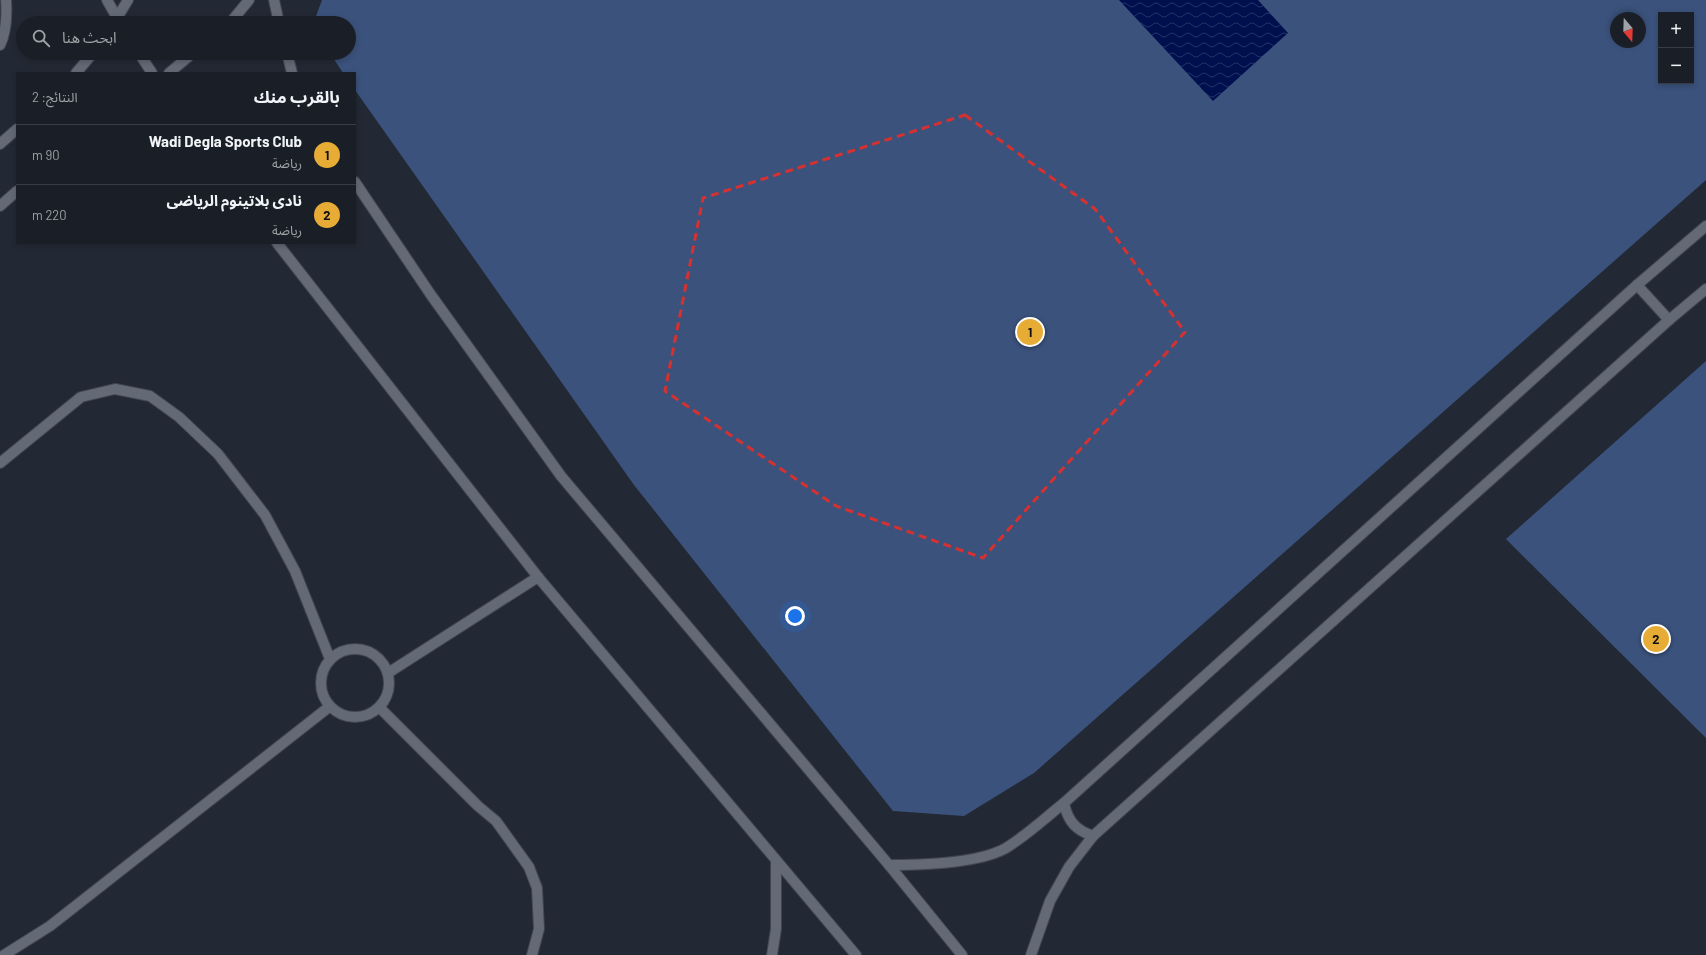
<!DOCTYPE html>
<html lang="ar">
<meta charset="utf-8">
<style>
body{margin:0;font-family:Barlow,"Noto Sans Arabic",sans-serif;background:#23272f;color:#f1f3f6;direction:rtl}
.controls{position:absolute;right:12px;top:12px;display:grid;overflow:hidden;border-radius:0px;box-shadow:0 2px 6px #0003}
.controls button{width:36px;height:36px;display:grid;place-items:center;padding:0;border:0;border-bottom:1px solid #383d44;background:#1a1f27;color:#f1f3f6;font:20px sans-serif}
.compass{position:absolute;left:1610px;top:12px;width:36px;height:36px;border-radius:50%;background:#1a1f27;box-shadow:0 2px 6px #0003;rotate:161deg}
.you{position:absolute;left:795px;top:616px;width:14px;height:14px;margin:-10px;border:3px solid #fff;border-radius:50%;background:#1a73e8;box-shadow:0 0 0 6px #1a73e833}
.badge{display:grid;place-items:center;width:26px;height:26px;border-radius:50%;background:#e7ac36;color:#111;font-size:13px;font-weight:700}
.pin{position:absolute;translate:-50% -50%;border:2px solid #fff;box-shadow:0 1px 4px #0006}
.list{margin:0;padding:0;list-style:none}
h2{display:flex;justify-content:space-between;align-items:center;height:52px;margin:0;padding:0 16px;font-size:17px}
h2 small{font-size:13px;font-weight:400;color:#9fa2a7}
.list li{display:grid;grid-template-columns:26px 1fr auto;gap:12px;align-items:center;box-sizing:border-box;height:60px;padding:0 16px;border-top:1px solid #383d44}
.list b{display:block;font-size:15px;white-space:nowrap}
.list p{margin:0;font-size:13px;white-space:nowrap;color:#9fa2a7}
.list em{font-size:13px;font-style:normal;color:#9fa2a7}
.icon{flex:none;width:22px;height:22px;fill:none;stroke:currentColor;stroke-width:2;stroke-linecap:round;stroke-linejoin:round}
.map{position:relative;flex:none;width:1706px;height:955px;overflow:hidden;direction:ltr}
.search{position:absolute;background:#1a1f27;box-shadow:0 2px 6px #0003;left:16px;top:16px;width:340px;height:44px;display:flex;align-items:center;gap:10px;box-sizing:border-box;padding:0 14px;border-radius:22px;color:#9fa2a7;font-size:15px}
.panel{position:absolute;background:#1a1f27;box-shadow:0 2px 6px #0003;left:16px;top:72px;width:340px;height:172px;border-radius:0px;direction:rtl}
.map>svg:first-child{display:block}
.garden{fill:#3b527c;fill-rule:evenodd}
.water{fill:url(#water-waves)}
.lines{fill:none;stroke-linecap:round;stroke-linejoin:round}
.service-casing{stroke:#40454e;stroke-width:12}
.minor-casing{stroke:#40454e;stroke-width:12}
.tertiary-casing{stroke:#40454e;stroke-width:12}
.service{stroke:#636a76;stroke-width:10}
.minor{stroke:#636a76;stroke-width:10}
.tertiary{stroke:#636a76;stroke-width:10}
.marked{fill:none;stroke:#d63131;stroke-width:3;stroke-dasharray:8 5;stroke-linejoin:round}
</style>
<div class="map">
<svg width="1706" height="955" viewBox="0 0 1706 955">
<defs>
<pattern id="water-waves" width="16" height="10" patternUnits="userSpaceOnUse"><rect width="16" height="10" fill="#00104f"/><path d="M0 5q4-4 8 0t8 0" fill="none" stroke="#243268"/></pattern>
</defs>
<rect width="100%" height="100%" fill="#232934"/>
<g class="garden">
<path d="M322,0h1384v180l-672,593 -70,43 -71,-5 -259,-326 -279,-395v-17h-12l-13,-20h19v-30h-32l-2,-4zM1661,15h30v66h-30zM1616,18h24v24h-24z"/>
<path d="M1706,361v377l-200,-199z"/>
</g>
<path class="water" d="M1119,0h139l30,33 -75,68z"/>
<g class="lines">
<defs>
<g id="service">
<path d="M1637,285l32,35"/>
<path d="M1064,803c4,19 12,27 29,33"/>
<path d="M889,865c32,0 89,-1 117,-17 21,-13 39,-30 58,-45l573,-518 69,-59"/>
<path d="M1031,955l19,-54 19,-34 24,-31 576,-516 37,-31"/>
</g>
<g id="minor">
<path d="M0,45c7,-14 7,-30 6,-45"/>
<path d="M0,463l81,-66 34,-8 35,7 29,21 39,37 47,61 30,56 35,88"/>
<circle cx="355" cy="683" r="34"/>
<path d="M388,673l150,-96"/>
<path d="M380,708l98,98 18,15 33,46 8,21 2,41 -7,26"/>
<path d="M4,955l46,-29 279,-219"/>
</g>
<g id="tertiary">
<path d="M107,0l13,23"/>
<path d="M274,0l5,23"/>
<path d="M114,23l14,-23"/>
<path d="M230,23l19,-23"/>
<path d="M139,53l13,20"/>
<path d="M287,53l5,20"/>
<path d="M76,73l17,-20"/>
<path d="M169,73l24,-20"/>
<path d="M0,144l17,-15"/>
<path d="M355,182l76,113 130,181 328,389 73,90"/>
<path d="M0,206l17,-15"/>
<path d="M277,243l261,334 318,378"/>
<path d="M772,955l4,-26v-68"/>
</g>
</defs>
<use href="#service" class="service-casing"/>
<use href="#minor" class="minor-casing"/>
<use href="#tertiary" class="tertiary-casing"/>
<use href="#service" class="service"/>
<use href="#minor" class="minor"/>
<use href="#tertiary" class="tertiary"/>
</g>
<path class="marked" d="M965,115l130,94 90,123 -202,226 -147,-52 -171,-115 38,-193z"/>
</svg>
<div class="controls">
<button>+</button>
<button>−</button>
</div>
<svg class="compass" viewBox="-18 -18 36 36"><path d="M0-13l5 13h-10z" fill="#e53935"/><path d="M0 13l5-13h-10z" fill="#9fa2a7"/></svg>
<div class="you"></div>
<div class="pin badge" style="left:1030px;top:332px">1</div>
<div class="pin badge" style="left:1656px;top:639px">2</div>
<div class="search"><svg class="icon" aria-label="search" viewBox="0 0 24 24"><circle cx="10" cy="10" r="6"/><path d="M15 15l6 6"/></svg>ابحث هنا</div>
<section class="panel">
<h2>بالقرب منك<small>النتائج: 2</small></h2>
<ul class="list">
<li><span class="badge">1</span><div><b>Wadi Degla Sports Club</b><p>رياضة</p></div><em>90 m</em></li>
<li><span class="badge">2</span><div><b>نادى بلاتينوم الرياضى</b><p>رياضة</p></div><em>220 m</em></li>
</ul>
</section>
</div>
